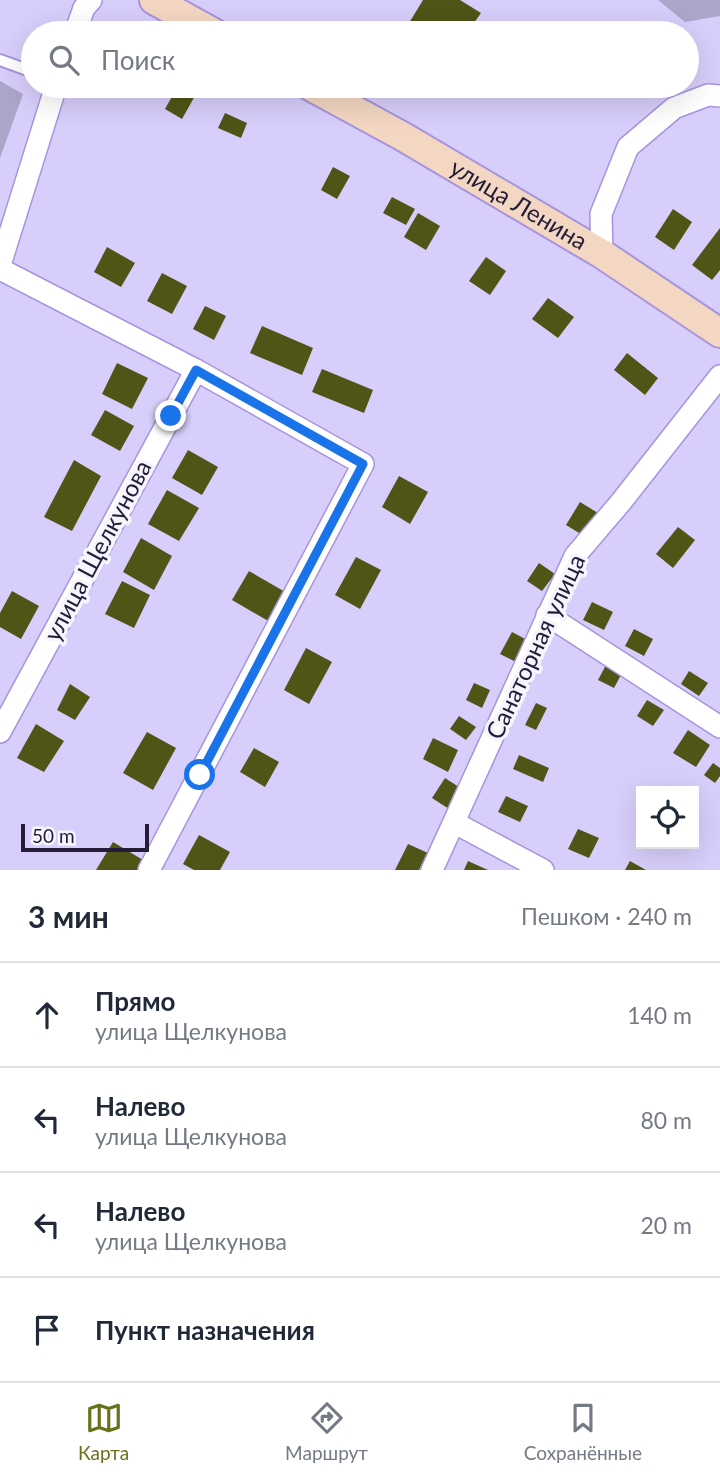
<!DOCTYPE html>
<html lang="ru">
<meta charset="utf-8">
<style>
body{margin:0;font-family:Lato,sans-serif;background:#f2f2f3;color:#1f2937}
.controls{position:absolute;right:21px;bottom:21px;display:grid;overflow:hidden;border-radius:0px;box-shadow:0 7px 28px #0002}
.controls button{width:63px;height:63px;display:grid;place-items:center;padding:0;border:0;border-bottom:2px solid #e0e1e3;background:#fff;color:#1f2937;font:35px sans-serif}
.scale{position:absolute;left:21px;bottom:18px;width:128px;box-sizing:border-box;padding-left:7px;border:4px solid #241c38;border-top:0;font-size:19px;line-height:24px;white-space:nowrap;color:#241c38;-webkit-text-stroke:5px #f6f5fd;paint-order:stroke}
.stop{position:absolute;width:21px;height:21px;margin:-16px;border:5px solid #1a73e8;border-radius:50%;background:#fff}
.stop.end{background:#1a73e8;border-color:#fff;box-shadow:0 2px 7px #0008}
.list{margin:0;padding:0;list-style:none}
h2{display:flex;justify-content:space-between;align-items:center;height:91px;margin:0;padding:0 28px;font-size:30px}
h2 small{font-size:23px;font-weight:400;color:#747a83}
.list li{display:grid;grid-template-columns:46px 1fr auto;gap:21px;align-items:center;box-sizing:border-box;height:105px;padding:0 28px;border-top:2px solid #e0e1e3}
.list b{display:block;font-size:26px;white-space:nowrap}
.list p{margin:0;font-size:23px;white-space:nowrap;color:#747a83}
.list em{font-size:23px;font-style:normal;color:#747a83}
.icon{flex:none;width:38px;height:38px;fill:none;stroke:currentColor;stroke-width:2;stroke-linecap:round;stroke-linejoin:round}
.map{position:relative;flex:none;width:720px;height:870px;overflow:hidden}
.search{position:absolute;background:#fff;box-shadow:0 7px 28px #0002;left:21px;right:21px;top:21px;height:77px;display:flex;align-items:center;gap:18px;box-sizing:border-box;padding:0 24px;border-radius:38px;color:#747a83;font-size:26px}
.sheet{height:511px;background:#fff}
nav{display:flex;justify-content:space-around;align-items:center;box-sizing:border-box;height:98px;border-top:2px solid #e0e1e3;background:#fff;font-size:19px;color:#747a83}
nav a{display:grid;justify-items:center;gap:4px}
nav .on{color:#687119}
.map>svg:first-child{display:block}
.green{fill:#ada5ca}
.building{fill:#4f5517}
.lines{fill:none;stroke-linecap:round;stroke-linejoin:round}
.lane-casing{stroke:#a794dc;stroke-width:14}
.street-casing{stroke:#a794dc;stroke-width:24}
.secondary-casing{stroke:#a794dc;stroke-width:32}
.lane{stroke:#fff;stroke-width:10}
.street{stroke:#fff;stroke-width:21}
.secondary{stroke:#f3d7c2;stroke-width:28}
.route{stroke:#1a73e8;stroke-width:9}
.labels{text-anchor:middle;stroke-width:7;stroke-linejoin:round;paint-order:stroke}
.street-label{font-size:24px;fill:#241c38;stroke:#f6f5fd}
</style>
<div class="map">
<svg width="720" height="870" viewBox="0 0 720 870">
<rect width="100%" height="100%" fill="#d8cefb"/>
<g class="green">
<path d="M658,0h62v16l-35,6z"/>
<path d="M0,81l23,13 -23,64z"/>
</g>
<g class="building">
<path d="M423,0h37l21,13 -14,20h-52l-9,-5z"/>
<path d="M178,86l18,8 -14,25 -17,-10z"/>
<path d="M225,113l22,10 -6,15 -23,-10z"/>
<path d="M333,167l17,9 -13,23 -16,-9z"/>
<path d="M392,197l23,12 -9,16 -23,-12z"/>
<path d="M673,209l19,13 -18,28 -19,-13z"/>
<path d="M418,213l22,13 -14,24 -22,-13z"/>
<path d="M720,228v42l-8,10 -20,-15z"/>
<path d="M107,247l28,16 -14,24 -27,-15z"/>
<path d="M486,257l20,14 -16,24 -21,-14z"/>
<path d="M162,273l25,13 -15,28 -25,-13z"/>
<path d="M548,298l26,19 -16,21 -26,-19z"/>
<path d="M205,306l21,10 -12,24 -21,-11z"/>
<path d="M262,326l51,22 -11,27 -52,-22z"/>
<path d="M627,353l31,25 -13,17 -31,-25z"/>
<path d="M117,363l31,15 -16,31 -30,-15z"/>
<path d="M322,369l51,21 -9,23 -52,-21z"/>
<path d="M105,410l29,16 -14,25 -29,-16z"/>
<path d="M188,450l30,17 -16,28 -30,-17z"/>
<path d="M74,460l27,16 -29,55 -28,-14z"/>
<path d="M399,476l29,16 -18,32 -28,-17z"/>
<path d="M167,490l32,18 -20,33 -31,-17z"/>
<path d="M580,502l18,11 -14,23 -18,-11z"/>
<path d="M678,527l17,13 -22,28 -17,-14z"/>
<path d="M141,538l31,18 -18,34 -31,-18z"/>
<path d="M356,557l25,13 -21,39 -25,-14z"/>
<path d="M539,563l16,11 -13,17 -15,-10z"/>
<path d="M249,571l38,22 -17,29 -38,-22z"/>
<path d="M122,581l28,14 -16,33 -29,-14z"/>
<path d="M12,591l27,15 -18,33 -21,-12v-14z"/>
<path d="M592,602l21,10 -9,18 -21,-10z"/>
<path d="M634,629l19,10 -9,17 -19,-10z"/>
<path d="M512,632l17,9 -11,22 -18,-9z"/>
<path d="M306,648l26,14 -23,42 -25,-14z"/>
<path d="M607,663l16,8 -9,17 -16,-8z"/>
<path d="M689,671l19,12 -9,13 -18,-12z"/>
<path d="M474,683l16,7 -8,18 -16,-8z"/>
<path d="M70,684l20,13 -15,23 -18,-10z"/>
<path d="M647,700l17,10 -11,16 -16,-10z"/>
<path d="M536,703l11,5 -11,22 -11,-5z"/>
<path d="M459,716l17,11 -10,13 -16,-11z"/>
<path d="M36,724l28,17 -20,31 -27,-14z"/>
<path d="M688,730l22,15 -14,22 -23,-14z"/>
<path d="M147,732l29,16 -23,42 -30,-17z"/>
<path d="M433,738l25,12 -10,22 -25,-13z"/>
<path d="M254,748l25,14 -14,25 -25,-15z"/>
<path d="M519,755l30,13 -6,14 -30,-13z"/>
<path d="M713,763l7,5v8l-5,7 -11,-8z"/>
<path d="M445,778l17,11 -13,20 -17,-11z"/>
<path d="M506,796l22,10 -8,16 -22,-10z"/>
<path d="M578,829l21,9 -10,20 -21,-9z"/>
<path d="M199,835l31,17 -10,18h-26l-11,-6z"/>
<path d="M113,842l30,18 -6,10h-41z"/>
<path d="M408,844l20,9 -9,17h-24z"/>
<path d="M468,861l20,9h-24z"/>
<path d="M630,861l16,9h-21z"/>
</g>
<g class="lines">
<defs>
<path id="lane" d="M0,60l33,12"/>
<g id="street">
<path d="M75,33l9,-25 7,-8"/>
<path d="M602,254l-1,-40 27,-67 46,-39 34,-13 12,1"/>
<path d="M0,265l56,-179"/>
<path d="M0,269l196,101 167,94 -214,406"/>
<path d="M547,615l173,112"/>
<path d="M0,732l196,-362"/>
<path d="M455,823l88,47"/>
<path d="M432,870l143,-314 46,-54 99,-126"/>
</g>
<g id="secondary">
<path d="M154,0l60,33"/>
<path id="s1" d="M310,86l92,50 200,118 118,79"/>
</g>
</defs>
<use href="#lane" class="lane-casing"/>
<use href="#street" class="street-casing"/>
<use href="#secondary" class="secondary-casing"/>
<use href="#lane" class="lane"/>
<use href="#street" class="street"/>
<use href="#secondary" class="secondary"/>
</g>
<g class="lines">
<path class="route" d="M171,416l25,-46 167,94 -163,311"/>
</g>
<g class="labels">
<g class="street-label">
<text dy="8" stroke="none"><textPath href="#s1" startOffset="240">улица Ленина</textPath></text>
<text transform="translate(98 551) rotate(-62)" y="8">улица Щелкунова</text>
<text transform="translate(536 647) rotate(-65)" y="8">Санаторная улица</text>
</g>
</g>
</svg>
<div class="controls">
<button><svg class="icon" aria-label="locate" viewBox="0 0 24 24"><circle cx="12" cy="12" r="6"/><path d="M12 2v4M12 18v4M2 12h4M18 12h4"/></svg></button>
</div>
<div class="scale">50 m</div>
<div class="stop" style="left:200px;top:775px"></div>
<div class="stop end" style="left:171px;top:416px"></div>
<div class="search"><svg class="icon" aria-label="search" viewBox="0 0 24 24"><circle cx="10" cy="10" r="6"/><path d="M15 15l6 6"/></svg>Поиск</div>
</div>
<section class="sheet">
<h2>3 мин<small>Пешком · 240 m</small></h2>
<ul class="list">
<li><svg class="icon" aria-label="ahead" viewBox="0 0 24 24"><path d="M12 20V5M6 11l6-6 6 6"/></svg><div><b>Прямо</b><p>улица Щелкунова</p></div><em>140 m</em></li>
<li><svg class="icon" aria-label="left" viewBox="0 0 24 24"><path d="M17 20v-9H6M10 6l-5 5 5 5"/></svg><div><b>Налево</b><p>улица Щелкунова</p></div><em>80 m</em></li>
<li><svg class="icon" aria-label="left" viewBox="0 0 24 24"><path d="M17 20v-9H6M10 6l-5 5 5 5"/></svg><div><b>Налево</b><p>улица Щелкунова</p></div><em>20 m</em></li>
<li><svg class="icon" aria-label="arrive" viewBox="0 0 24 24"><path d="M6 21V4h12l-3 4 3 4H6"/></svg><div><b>Пункт назначения</b></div></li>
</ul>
</section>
<nav>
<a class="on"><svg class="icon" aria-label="map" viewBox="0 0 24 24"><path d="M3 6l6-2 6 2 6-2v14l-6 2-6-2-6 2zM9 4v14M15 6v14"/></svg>Карта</a>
<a><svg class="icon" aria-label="directions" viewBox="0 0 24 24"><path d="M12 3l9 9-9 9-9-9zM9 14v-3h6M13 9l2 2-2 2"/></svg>Маршрут</a>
<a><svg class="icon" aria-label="saved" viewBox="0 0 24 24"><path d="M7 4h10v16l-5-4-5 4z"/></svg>Сохранённые</a>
</nav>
